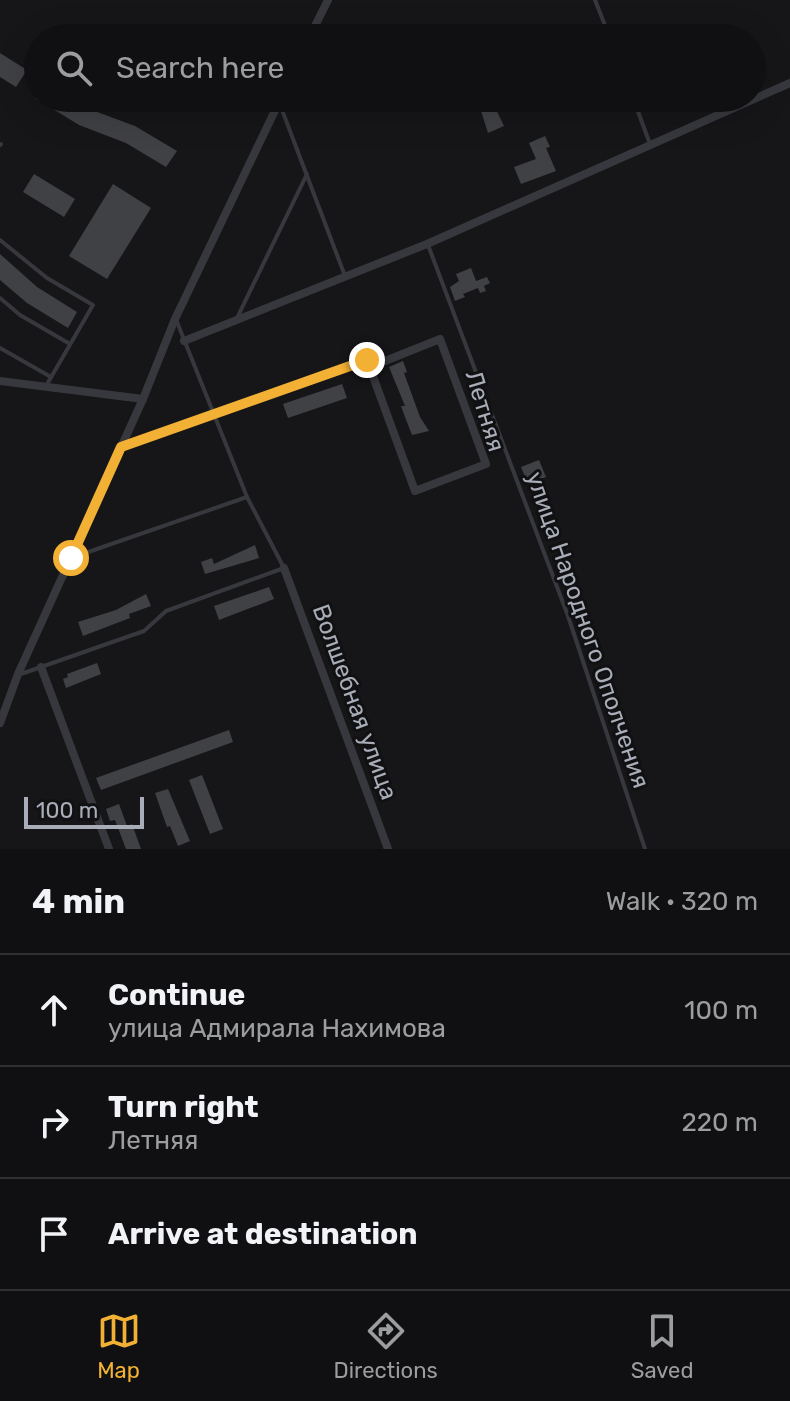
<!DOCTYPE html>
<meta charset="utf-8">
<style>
body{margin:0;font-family:Rubik,sans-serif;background:#19191b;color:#f1f3f6}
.scale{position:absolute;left:24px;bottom:20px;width:120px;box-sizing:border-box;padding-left:8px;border:4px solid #a8adb8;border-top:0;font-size:22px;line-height:28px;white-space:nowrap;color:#a8adb8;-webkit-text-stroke:6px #111113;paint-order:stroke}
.stop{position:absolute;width:24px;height:24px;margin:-18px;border:6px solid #f2b134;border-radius:50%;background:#fff}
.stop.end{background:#f2b134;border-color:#fff;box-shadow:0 2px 8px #0008}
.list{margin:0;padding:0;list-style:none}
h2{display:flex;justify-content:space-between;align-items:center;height:104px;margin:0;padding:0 32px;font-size:34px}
h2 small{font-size:26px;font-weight:400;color:#9c9d9f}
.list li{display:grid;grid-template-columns:52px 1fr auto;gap:24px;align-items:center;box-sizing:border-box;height:112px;padding:0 32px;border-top:2px solid #303032}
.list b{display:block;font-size:30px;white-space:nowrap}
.list p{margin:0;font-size:26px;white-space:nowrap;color:#9c9d9f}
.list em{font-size:26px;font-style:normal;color:#9c9d9f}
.icon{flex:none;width:44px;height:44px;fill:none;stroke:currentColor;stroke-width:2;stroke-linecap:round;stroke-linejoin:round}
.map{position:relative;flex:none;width:790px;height:849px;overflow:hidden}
.search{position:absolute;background:#101012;box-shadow:0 8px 32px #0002;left:24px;right:24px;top:24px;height:88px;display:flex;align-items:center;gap:20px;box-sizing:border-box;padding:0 28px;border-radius:44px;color:#9c9d9f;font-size:30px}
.sheet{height:440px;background:#101012}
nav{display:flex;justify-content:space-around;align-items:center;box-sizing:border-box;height:112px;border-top:2px solid #303032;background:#101012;font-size:22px;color:#9c9d9f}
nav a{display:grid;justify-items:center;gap:4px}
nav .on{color:#f2b134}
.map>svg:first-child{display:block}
.building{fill:#404145}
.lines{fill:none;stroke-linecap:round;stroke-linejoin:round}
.service{stroke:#37383d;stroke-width:4}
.minor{stroke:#37383d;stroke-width:8}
.route{stroke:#f2b134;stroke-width:10}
.labels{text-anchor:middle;stroke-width:6;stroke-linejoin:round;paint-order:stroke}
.street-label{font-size:24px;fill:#a8adb8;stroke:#111113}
</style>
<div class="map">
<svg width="790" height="849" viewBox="0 0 790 849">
<rect width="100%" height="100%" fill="#161618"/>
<g class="building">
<path d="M0,53l27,17 -11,17 -16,-10z"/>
<path d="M35,98h37l17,11 46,17 42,25 -11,16 -40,-24 -47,-18z"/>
<path d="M493,103l11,23 -16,7 -8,-25z"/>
<path d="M545,136l5,11 -4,1 10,23 -35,13 -7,-17 22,-8 -7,-16z"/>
<path d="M34,174l41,25 -11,18 -41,-25z"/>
<path d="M113,184l38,24 -44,71 -38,-23z"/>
<path d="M0,254l37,33 40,25 -9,16 -41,-25 -27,-23z"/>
<path d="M471,268l5,13 11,-4 3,6 -6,3 2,5 -6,2 -2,-5 -15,6 2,3 -10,4 -5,-14 9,-6 -3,-7z"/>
<path d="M403,361l4,11 -3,1 16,44 9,14 -17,4 -7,-18 -4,-11h4l-16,-39z"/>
<path d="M342,384l5,14 -59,20 -5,-14z"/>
<path d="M539,460l7,17 -18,7 -7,-17z"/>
<path d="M255,545l4,13 -54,16 -4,-12 11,-4 2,6z"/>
<path d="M269,587l5,12 -55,21 -5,-14z"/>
<path d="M146,594l5,12 -22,8 1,4 -47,18 -5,-14 38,-12z"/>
<path d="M97,663l4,11 -35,14 -3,-9 5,-2 -1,-3z"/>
<path d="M229,730l4,12 -132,48 -5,-12z"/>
<path d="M202,775l21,54 -13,5 -21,-54z"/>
<path d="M168,789l22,52 -12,5 -8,-20 -3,1 -12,-34z"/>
<path d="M119,804l8,22 5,-2 9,25h-15l-11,-29 -5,1 -4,-12z"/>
</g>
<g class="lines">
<g class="service">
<path d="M595,0l15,38"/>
<path d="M633,98l17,46"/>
<path d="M279,102l66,174"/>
<path d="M0,145l1,-1"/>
<path d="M0,240l47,38 46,27 -47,81"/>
<path d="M428,245l140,371 77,233"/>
<path d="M0,298l20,17 50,29"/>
<path d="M236,320l71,-146"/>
<path d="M0,348l51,29"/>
<path d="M71,558l176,-61"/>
<path d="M21,674l123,-43 22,-20 118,-43 -37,-71 -70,-175"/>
</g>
<g class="minor">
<path d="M309,38l19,-38"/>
<path d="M184,341l243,-97 363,-161"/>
<path d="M0,381l143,18"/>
<path d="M121,447l246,-87 48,131 71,-27 -46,-125 -70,28"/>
<path d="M284,568l104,281"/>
<path d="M41,667l68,182"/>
<path d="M0,723l18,-49 125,-275 32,-80 106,-221"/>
</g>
</g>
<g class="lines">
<path class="route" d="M71,558l50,-111 246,-87"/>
</g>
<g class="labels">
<g class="street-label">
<text transform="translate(485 411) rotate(73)" y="8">Летняя</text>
<text transform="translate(588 630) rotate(71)" y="8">улица Народного Ополчения</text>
<text transform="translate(355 702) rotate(70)" y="8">Волшебная улица</text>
</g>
</g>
</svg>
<div class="scale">100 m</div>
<div class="stop" style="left:71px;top:558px"></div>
<div class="stop end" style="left:367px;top:360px"></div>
<div class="search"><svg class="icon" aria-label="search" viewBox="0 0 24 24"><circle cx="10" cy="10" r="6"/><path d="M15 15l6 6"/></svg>Search here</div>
</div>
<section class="sheet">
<h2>4 min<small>Walk · 320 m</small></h2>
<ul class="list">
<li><svg class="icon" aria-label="ahead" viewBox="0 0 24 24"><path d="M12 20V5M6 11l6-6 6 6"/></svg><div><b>Continue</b><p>улица Адмирала Нахимова</p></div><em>100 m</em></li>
<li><svg class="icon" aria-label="right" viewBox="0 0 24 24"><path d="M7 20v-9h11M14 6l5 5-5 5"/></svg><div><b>Turn right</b><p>Летняя</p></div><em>220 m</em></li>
<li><svg class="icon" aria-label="arrive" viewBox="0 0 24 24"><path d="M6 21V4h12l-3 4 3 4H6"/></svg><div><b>Arrive at destination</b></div></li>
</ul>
</section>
<nav>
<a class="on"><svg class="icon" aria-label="map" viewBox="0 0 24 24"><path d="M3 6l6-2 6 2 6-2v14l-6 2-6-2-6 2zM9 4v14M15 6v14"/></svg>Map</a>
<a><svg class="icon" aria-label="directions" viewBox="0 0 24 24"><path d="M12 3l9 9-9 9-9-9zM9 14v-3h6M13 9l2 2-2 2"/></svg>Directions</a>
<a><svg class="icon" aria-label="saved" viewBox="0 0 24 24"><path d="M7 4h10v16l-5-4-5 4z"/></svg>Saved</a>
</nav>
